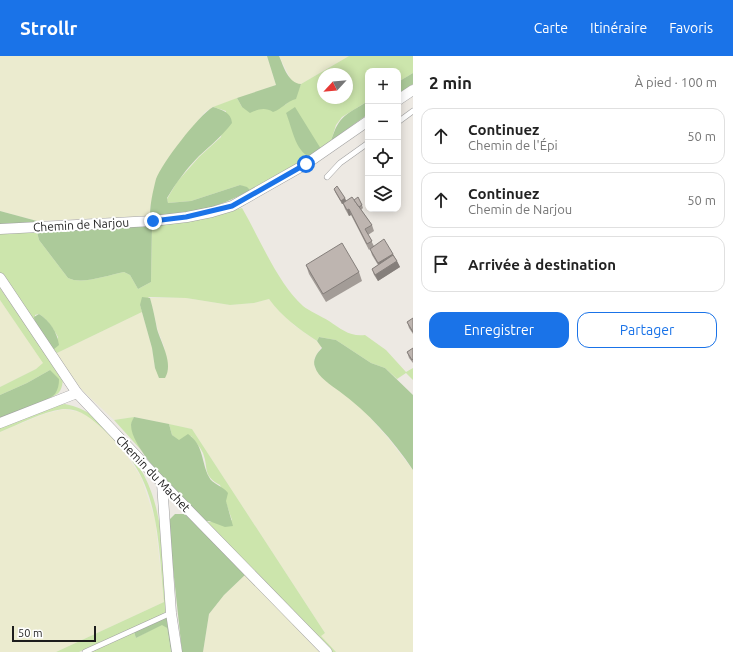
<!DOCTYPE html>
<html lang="fr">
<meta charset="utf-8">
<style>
body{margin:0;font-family:Ubuntu,sans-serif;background:#f6f6f6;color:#222}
.controls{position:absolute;right:12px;top:12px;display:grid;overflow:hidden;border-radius:8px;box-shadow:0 2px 10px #0003}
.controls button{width:36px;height:36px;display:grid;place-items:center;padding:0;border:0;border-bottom:1px solid #e0e0e0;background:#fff;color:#222;font:20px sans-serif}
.compass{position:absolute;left:317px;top:12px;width:36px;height:36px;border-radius:50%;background:#fff;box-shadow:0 2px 10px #0003;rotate:244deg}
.scale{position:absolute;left:12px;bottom:10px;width:84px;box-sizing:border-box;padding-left:4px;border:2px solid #1d1d1d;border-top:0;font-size:11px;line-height:14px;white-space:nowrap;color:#1d1d1d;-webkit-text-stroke:3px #fff;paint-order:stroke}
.stop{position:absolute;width:12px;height:12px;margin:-9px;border:3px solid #1a73e8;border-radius:50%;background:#fff}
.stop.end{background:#1a73e8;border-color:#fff;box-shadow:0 1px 4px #0008}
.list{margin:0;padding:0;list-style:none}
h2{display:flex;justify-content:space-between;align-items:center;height:52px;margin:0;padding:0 16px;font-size:17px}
h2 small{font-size:13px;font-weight:400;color:#767676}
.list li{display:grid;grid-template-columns:26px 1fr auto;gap:12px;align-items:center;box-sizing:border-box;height:56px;margin:0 8px 8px;padding:0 8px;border:1px solid #e0e0e0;border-radius:12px}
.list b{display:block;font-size:15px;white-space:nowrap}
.list p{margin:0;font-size:13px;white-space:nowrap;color:#767676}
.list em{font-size:13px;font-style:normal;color:#767676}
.actions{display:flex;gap:8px;padding:12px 16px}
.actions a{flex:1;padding:9px 0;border:1px solid #1a73e8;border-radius:12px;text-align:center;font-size:14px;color:#1a73e8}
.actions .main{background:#1a73e8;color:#fff}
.icon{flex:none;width:22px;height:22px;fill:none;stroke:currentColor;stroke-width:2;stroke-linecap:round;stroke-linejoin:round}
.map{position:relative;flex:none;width:413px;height:596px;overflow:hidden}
header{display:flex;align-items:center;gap:24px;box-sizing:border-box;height:56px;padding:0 20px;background:#1a73e8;color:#fff}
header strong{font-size:19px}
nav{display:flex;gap:22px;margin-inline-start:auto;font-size:14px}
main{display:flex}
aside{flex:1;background:#fff}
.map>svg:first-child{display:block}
.farmland{fill:#ebebcf}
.grass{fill:#cce5ac;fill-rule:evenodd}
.forest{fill:#acca9a}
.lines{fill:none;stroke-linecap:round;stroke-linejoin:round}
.lane-casing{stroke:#a1a1a1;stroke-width:6}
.street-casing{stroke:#a1a1a1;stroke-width:11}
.lane{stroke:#fff;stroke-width:5}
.street{stroke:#fff;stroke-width:10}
.wall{fill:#a39c97}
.shaded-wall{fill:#857f7b}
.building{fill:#beb5b0;stroke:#857f7b}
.route{stroke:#1a73e8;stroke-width:5}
.labels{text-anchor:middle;stroke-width:4;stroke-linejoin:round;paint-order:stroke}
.street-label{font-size:12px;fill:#1d1d1d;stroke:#fff}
</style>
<header>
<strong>Strollr</strong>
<nav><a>Carte</a><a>Itinéraire</a><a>Favoris</a></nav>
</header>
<main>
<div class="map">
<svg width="413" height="596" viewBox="0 0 413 596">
<rect width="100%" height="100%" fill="#ede9e3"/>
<g class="farmland">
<path d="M0,0h267l9,29 -63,22 -8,5 -33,42 -22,53v9l-113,5 -37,-10z"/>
<path d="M279,0h70l-48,28h-5l-5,-4z"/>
<path d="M150,242h36l44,7 24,-2 15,-4 11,13 15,14 27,19 -8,14 1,9 7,9 38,29 28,32 25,32v182h-77l-16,-16 5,-3 -133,-204 -58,-12 -20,3 -31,-29 -22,-28 -4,-10 85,-41 10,36 3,20 13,3 -4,-25 -6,-15z"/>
<path d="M0,244l44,63 -8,6 -36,18z"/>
<path d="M64,353l16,3 12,6 27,26 22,33 14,42 9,83 -108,50h-56v-220l44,-18z"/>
<path d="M246,518l75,78h-118l6,-38 15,-19z"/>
</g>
<g class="grass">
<path d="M349,0h64v17l-15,9v-11h-30v30l-26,16 -6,8 -5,16 -10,8 -35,-36 24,44 -60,33 -10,-5 -49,16 -23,2 -1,-4 10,-17 22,-25 22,-20 5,-26 -13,-4 24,-9 5,9 26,2 17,-4 11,-9 5,-12zM323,18h24v24h-24z"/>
<path d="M242,152c17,29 36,76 61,98 5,4 19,11 26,15 12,8 21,16 36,14l21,15 20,22 7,-4v12l-7,-7 -9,6 -12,-11 -14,-5 -35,-23 -17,-3 -2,4c-18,-12 -35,-24 -48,-42l-15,4 -24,2 -44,-7 -37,-1 -9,8 2,7 -85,41 -4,-3 5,-13c-5,-9 -10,-17 -19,-23l-4,1v7l-35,-48v-40l37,-2 2,8 29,38c14,7 40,-3 56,-6l6,3 8,14 13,-7 1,-56 46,-6z"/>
<path d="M0,232l63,90c-1,16 -5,16 -19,23l6,-31 -23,13 -27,12v-8l36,-18 7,-6 -43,-63z"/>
<path d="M65,348c23,5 32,14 48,30 10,12 21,22 28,36 23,38 23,95 28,139l-6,5 -84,38h-23l108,-50c-5,-47 -4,-101 -32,-141 -8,-12 -19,-22 -29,-32 -11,-10 -23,-21 -40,-20 -22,3 -43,15 -63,23v-4l52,-22z"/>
<path d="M134,361l-3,8 10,25 -27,-30z"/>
<path d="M169,368l23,5 133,204 -4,3 15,16h-5l-126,-130h10l6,3 11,-5 -12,-35c-18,-10 -11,-16 -17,-32 -3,-6 -8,-12 -12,-17l-12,5 -7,-6z"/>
<path d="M162,568l5,4 4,24h-81l44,-20 2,6z"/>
</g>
<g class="forest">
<path d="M267,0h12c5,11 9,27 22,28l-5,15c-9,2 -14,10 -23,13 -8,-5 -14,-3 -23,1l-8,-6 -5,-9 39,-13z"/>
<path d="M413,17v11l-15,10v-12z"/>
<path d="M368,45v13l-37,27c8,-26 15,-26 37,-40z"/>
<path d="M213,51c9,3 18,5 19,16 -10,13 -21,22 -33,33 -12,12 -23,27 -32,42l1,5 23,-2 49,-16 7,2 3,3c-31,18 -65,26 -100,26 0,-12 3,-25 6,-37 6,-16 42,-63 57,-72z"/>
<path d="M295,51l26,42 -11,8c-15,-6 -18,-30 -24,-44z"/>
<path d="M0,155l37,10 -1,2 -36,2z"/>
<path d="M152,170l-1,56 -13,7 -8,-14 -6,-3c-16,3 -42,13 -56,6l-29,-38 -2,-8z"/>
<path d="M142,241l8,1c3,10 5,21 7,31 4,14 17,35 8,49h-6l-4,-10 -3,-20 -12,-43z"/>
<path d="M39,258c11,7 18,18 20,31l-6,5 -18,-28 -1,-5z"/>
<path d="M319,281l17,3 35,23 14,5 28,27v75c-20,-30 -45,-58 -74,-79 -8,-6 -21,-14 -24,-24 -3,-7 2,-14 7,-19l-5,-7z"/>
<path d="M50,314l9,9c0,6 -1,10 -4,15 -7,8 -44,19 -55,24v-23l27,-12z"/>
<path d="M134,361l35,7 3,11 7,5 9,-6c16,11 13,28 21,43 3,7 14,9 19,16l-2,8 7,25 -8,1 -16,-6 -4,1c-18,-19 -74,-71 -74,-97 0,-3 2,-6 3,-8z"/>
<path d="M175,458h9l10,6 52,54 -22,21 -15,19 -6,38h-21l-14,-131z"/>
<path d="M169,559l5,37h-3l-4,-24 -5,-3 -26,13 -2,-6z"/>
</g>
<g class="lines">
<defs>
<g id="lane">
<path d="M398,66l15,-11"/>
<path d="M327,121l13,-14 28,-20"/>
<path d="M85,596l86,-39"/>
</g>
<g id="street">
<path d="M398,44l15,-10"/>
<path d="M0,173l153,-8 34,-4 25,-5 20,-6 74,-42 62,-43"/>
<path d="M0,222l77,115 85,90 165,169"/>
<path d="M0,367l77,-30"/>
<path d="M162,427l9,130 6,39"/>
</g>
</defs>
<use href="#lane" class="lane-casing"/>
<use href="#street" class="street-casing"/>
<use href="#lane" class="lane"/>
<use href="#street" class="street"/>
</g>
<g class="wall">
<path d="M334,133l11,9 1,3 8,-1 8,5 1,3 -2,2 11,15 2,6 -6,4 6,11 19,8 7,13 -22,14 -4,-6 -2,-6 6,-4 -6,-10 -2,-6 -1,1 -18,-35 -2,1 -4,-7 -2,-5h-1l-7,-12z"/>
<path d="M306,209l53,7 3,9 -36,21 -17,-28z"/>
<path d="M413,262v16l-4,-6 -2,-6z"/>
<path d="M413,292v15l-4,-5 -2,-6z"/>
</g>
<g class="shaded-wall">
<path d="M345,142l1,3 -4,3 -1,-3z"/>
<path d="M349,153l2,6 -2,1 -2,-6z"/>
<path d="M393,198l2,6 -14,9 -3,-6z"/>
<path d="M397,205l3,6 -22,14 -3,-6z"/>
</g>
<g class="building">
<path d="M337,130l8,12 -4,3 -7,-12z"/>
<path d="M352,141l20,28 -7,4 7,12 -5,3 -18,-35 -2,1 -4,-7z"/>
<path d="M358,141l4,8 -3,2 -5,-7z"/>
<path d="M384,183l9,15 -15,9 -8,-14z"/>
<path d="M342,187l17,29 -36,22 -17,-29z"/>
<path d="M393,199l4,6 -22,14 -3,-6z"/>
<path d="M413,262v14l-6,-10z"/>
<path d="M413,292v11l-1,1 -5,-8z"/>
</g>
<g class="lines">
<path class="route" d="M153,165l33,-4 46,-11 74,-42"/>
</g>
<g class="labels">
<g class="street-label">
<text transform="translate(81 169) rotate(-3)" y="4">Chemin de Narjou</text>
<text transform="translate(153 418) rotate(46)" y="4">Chemin du Machet</text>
</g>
</g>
</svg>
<div class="controls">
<button>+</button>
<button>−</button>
<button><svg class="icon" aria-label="locate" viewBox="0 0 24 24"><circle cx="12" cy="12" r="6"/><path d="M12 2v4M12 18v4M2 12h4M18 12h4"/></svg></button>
<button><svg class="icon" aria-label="layers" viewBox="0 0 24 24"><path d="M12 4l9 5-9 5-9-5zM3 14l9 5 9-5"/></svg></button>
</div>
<svg class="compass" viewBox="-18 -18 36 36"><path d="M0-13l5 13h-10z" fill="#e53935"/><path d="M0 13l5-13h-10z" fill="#767676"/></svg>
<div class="scale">50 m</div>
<div class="stop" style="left:306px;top:108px"></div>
<div class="stop end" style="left:153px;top:165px"></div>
</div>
<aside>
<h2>2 min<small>À pied · 100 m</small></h2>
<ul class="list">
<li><svg class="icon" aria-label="ahead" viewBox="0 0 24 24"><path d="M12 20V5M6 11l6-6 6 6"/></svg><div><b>Continuez</b><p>Chemin de l'Épi</p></div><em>50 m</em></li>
<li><svg class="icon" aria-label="ahead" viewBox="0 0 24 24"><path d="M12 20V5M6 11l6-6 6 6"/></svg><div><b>Continuez</b><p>Chemin de Narjou</p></div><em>50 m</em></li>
<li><svg class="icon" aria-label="arrive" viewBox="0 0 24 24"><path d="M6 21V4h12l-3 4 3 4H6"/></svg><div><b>Arrivée à destination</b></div></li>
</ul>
<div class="actions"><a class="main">Enregistrer</a><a>Partager</a></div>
</aside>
</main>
